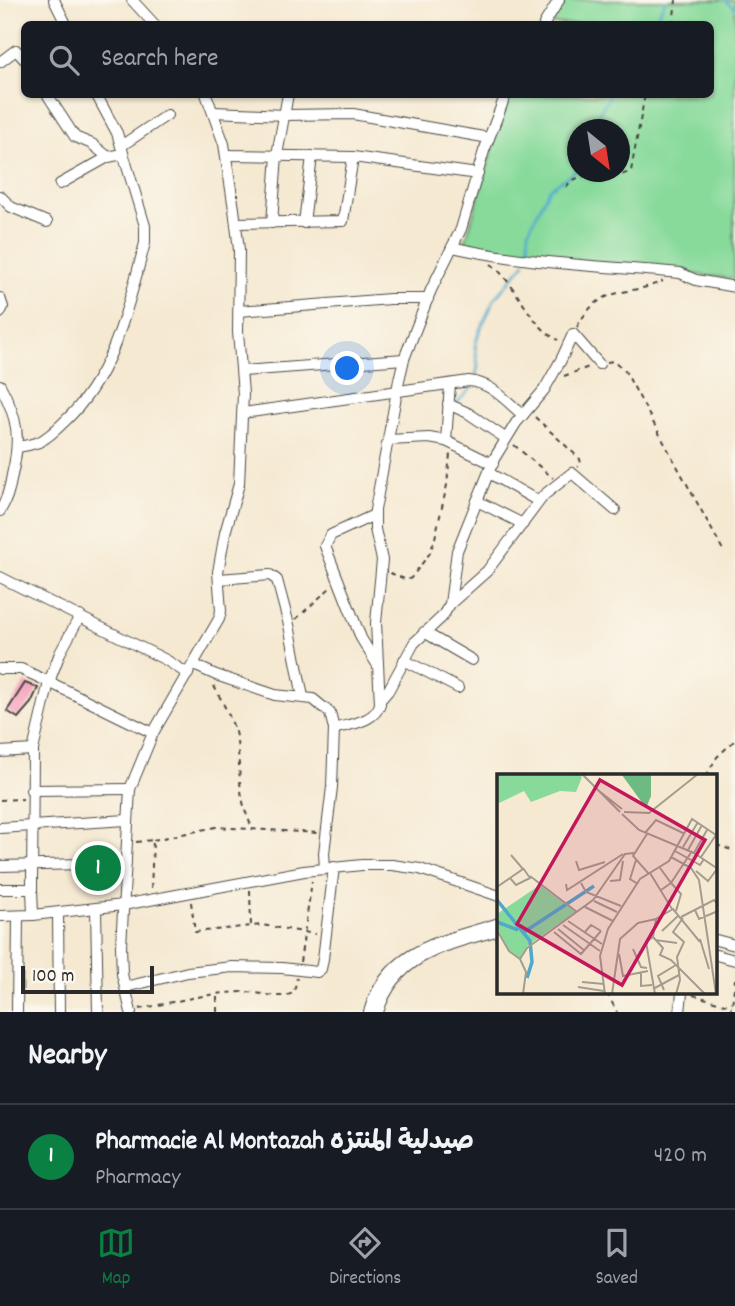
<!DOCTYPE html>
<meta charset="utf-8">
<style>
body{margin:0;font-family:Dekko,"Playpen Sans Arabic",sans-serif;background:#20242c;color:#f1f3f6}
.compass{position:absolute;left:567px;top:119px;width:63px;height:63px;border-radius:50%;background:#171b24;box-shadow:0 2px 5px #0004;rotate:150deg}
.scale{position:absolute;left:21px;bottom:18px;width:133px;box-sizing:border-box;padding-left:7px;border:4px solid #2b2b2b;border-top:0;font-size:19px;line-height:24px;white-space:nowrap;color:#2b2b2b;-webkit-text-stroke:5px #fbf7ec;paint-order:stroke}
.you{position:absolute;left:348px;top:369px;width:24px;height:24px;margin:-18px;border:5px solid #fff;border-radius:50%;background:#1a73e8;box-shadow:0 0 0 10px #1a73e833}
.badge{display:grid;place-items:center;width:46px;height:46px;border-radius:50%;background:#0b8043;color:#fff;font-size:23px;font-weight:700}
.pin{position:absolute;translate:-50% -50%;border:4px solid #fff;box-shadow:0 2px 7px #0006}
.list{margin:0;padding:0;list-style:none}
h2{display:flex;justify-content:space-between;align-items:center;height:91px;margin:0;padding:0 28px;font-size:30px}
h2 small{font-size:23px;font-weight:400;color:#9ea1a6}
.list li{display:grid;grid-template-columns:46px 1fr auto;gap:21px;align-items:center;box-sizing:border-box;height:105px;padding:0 28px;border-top:2px solid #363941}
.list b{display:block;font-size:26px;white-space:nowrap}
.list p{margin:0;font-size:23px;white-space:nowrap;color:#9ea1a6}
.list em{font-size:23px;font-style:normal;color:#9ea1a6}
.icon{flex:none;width:38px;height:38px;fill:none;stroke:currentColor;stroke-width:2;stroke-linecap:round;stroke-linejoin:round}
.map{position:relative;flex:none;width:735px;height:1012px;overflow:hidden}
.search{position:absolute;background:#171b24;box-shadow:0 2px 5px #0004;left:21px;right:21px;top:21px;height:77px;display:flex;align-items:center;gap:18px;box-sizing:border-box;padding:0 24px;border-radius:10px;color:#9ea1a6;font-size:26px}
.sheet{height:196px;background:#171b24}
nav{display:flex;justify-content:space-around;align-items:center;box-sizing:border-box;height:98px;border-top:2px solid #363941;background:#171b24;font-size:19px;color:#9ea1a6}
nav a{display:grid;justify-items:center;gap:4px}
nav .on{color:#0b8043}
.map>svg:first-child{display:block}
.green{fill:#88da9b;stroke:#5a8263;stroke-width:2;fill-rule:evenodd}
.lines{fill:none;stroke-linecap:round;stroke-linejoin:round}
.stream{stroke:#50a9cd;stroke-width:2.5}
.building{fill:#f5a3be}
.minor-casing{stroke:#494844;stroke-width:12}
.path{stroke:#494844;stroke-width:2;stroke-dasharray:5 5;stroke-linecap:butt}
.minor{stroke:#fff;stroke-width:10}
.inset-river{fill:none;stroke:#50a9cd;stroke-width:3.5}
.inset-road{fill:none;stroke:#a49d8f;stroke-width:2}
.view{fill:#c2185b;fill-opacity:0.15;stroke:#c2185b;stroke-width:3.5}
.inset-edge{fill:none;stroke:#2b2b2b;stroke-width:3.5}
</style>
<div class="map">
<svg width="735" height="1012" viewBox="0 0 735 1012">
<rect width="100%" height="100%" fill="#fbf7ec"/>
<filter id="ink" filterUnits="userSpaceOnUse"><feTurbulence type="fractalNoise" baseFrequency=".0143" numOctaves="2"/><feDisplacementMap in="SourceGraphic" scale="14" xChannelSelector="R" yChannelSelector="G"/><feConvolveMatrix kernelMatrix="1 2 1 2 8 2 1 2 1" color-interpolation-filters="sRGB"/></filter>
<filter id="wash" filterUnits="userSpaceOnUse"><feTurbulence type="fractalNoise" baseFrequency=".00686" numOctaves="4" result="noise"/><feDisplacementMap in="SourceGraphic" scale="28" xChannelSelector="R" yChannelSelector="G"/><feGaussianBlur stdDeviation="1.57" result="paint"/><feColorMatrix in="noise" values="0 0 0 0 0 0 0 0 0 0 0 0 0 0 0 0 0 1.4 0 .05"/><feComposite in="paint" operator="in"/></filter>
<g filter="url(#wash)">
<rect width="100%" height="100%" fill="#f5e9d2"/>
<path class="green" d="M566,0h169l-1,279 -270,-33 41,-140 6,-11 199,-1v-70h-160zM578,130h42v42h-42z"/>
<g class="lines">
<g class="stream">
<path d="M725,0l10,9"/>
<path d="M653,24l13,-24"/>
<path d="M588,130l23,-36"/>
<path d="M528,257l1,-27 20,-41 29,-20"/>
<path d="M475,381l3,-15 -3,-20 4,-14 16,-34 30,-35"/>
<path d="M456,404l17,-18"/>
</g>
</g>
<g id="blocks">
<path class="building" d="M25,683l13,5 -7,15 -13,15 -11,-7z"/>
</g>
</g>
<g filter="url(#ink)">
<use href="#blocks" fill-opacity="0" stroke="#494844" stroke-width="2"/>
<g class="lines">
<defs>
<g id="minor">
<path d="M54,0l12,24"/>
<path d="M132,0l22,24"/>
<path d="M544,24l15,-24"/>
<path d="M0,62l16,-12 8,9"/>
<path d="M47,94l28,43 17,7 16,13"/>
<path d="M213,112l72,3 68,-1 136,24"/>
<path d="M121,146l46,-31"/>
<path d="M226,155l127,2 125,17"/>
<path d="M60,184l48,-27 15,-3"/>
<path d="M0,196l11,11 36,15"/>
<path d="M236,223l107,-2 10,-64"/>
<path d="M272,223l5,-68 11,-61"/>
<path d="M304,223l8,-67"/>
<path d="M452,247c74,17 152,19 228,26l16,7 39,7"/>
<path d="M0,298l3,9 -3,6"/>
<path d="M239,311l151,-12h38"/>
<path d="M242,371l162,-12"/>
<path d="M0,385c18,33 21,53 12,90 -2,13 -5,25 -12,36"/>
<path d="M448,404l20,9 37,25"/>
<path d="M243,413l226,-32c23,2 37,20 54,34"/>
<path d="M388,440l41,-2 17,3 47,23"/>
<path d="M446,441l4,-57"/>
<path d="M18,447c7,-1 15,-3 21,-5 10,-5 18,-13 25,-20 50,-46 64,-116 81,-179v-17l-28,-93 -21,-39"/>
<path d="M489,473l49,28"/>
<path d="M477,501l46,23"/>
<path d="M374,515l-43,20 -6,11 36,92 17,28"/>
<path d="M0,577l166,83 22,14"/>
<path d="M219,579l51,-4 7,5 12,45 14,72"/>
<path d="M451,603l36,-32 57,-76 28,-22 43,37"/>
<path d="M80,616l-20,37 -11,29 104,51"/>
<path d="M424,632l48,28"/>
<path d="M404,660l54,28"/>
<path d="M194,665l22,10 59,20 38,4 17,14 4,16 -2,58 -8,66 1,15"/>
<path d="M0,669h21l28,13 -16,68 -1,139 1,26"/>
<path d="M381,699l7,-8 26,-48 28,-26 8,-13 7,-53 37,-92 22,-36 28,-33 17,-30 12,-26 26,30"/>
<path d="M334,729c16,-5 41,-7 46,-25l-4,-81 6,-63 -7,-31v-19l24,-130 5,-21 27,-69 30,-61 23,-78 22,-57"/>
<path d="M0,752l33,-2"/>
<path d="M31,790l99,-1"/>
<path d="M0,828l127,-8"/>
<path d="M0,866l126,-3"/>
<path d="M0,889h32"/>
<path d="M96,909l2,103"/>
<path d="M58,913l1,99"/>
<path d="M0,916l33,-1 90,-10 181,-34 58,-6h30l28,4 79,27"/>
<path d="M716,940l19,5"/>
<path d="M716,955l19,5"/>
<path d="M125,987l63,-15 44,-5 50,1 35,4 4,-3 2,-10 11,-92"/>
<path d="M17,1012l1,-96"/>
<path d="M131,1012l-9,-38 -1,-28 9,-157 23,-56 66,-114 2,-8 -3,-39 7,-39 14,-49 4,-90 -5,-62 1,-82 -5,-41 -10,-65 -18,-50"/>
<path d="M369,1012c19,-65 75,-71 130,-89"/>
<path d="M378,1012c18,-58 69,-67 121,-82"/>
<path d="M680,1012l2,-19"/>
</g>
</defs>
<use href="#minor" class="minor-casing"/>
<g class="path">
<path d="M673,24l3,-24"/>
<path d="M566,187c15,-21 45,-4 65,-16l14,-77"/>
<path d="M491,264c26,20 37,60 67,76"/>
<path d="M577,327c24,-44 48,-29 86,-46"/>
<path d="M607,362l7,-1 11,10 98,179"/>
<path d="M564,376l25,-9"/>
<path d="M535,417l45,42 1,5 -3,3"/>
<path d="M514,445l39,33"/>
<path d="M390,573l17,7 4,-2 19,-25 5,-15 12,-53 3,-31"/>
<path d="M296,619l35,-32"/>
<path d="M214,686c9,18 20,35 23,56 4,32 0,55 15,85"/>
<path d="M706,776l11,-19 18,-17"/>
<path d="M0,800l23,-1"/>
<path d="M153,840l63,-13 102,6"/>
<path d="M136,842l17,-2 -2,51"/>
<path d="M716,845l19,6"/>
<path d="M250,890l1,36"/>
<path d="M191,902l4,30 67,-7 53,9"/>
<path d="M300,962l12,-81"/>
<path d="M607,993l10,19"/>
<path d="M693,995l39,11"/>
<path d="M139,1009c36,-7 71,-17 107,-17 14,0 36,9 48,0l3,-14"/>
<path d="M217,1012v-17"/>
<path d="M729,1012l3,-6 3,-27"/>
</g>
<use href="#minor" class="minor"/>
</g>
</g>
<g transform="translate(497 774)">
<rect width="220" height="220" fill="#f5e9d2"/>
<path d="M0,0h82l3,3 -6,15 -16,-1 -29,11 -7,-11 -27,13zM43,111l36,27 -48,33 -8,13 -11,-8 -12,-23v-13z" fill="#88da9b"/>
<path d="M154,0v22l-5,12 -24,-33z" fill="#6eba83"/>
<path class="inset-river" d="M0,126l33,41 2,21 -5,16M0,148l21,8M27,158l70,-46"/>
<path class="inset-road" d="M85,0l38,38M102,17l23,18M127,38l25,1 49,-39M125,40l17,16 55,23 24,16M148,59l11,-13 29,14M150,60l-14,22 16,18M186,73l15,-25M191,76l14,-25M178,77l25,14 4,-6M197,79l13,-23M174,83l20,11 8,12 17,114M139,86l-6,19 8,5M79,87l3,9 26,-8M163,94l11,15 -10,7M199,97l12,10 9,-12M153,99l22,36M33,102l47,36M13,104l6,7 14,-7 -7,-10M113,107l10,-1 3,-19M84,109l5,9 35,14M69,110l1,6 56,-36M0,113l26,-18 -12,-14M97,127l23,11M88,133l28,14M198,136l4,9 19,-8M179,137l5,-17 -10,-11 21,-32M184,143l33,-17 4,5M71,147l34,23M66,151l37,26M61,155l27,22M0,156l12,21 11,8 7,-11 66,-48 32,-46 9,-1M165,157l17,-16M57,158l27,22 20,-23M87,159l7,-8 10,6M156,163l10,11 -3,7 11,5 34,34M203,165l9,30M158,166l22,3M136,175l8,18 6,1M122,180l4,22 25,-5M23,185l6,13 -3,22M144,199v13l11,-1M85,208l22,2M81,213l26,4M156,215l26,-14M167,216l-6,-14 18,-11M108,220l-5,-38 8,-27 32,-50 29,-18 23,-42 24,16 -15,22M115,220l8,-55 18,-16 18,-4M158,220l-9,-52 7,-5 3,-18 17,-10 27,33M179,220l4,-14 -3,-23 7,-15 -11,-10 10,-14"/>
<path class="view" d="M103,6l105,60 -83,145 -105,-61z"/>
<rect width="220" height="220" class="inset-edge"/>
</g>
</svg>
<svg class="compass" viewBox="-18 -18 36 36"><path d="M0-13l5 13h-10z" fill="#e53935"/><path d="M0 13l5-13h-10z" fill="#9ea1a6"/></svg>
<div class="scale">100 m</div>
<div class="you"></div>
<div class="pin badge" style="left:98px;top:868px">1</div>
<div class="search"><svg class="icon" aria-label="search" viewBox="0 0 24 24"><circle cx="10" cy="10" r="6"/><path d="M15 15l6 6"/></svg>Search here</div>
</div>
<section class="sheet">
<h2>Nearby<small></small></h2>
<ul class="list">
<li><span class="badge">1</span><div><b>Pharmacie Al Montazah صيدلية المنتزه</b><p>Pharmacy</p></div><em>420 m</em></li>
</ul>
</section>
<nav>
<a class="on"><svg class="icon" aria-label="map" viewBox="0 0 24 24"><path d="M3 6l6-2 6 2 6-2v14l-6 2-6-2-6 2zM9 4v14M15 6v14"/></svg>Map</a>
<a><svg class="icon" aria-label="directions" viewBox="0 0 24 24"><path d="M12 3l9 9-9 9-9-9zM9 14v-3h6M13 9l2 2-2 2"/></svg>Directions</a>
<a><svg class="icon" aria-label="saved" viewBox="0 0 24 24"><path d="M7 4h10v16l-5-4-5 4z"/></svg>Saved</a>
</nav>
